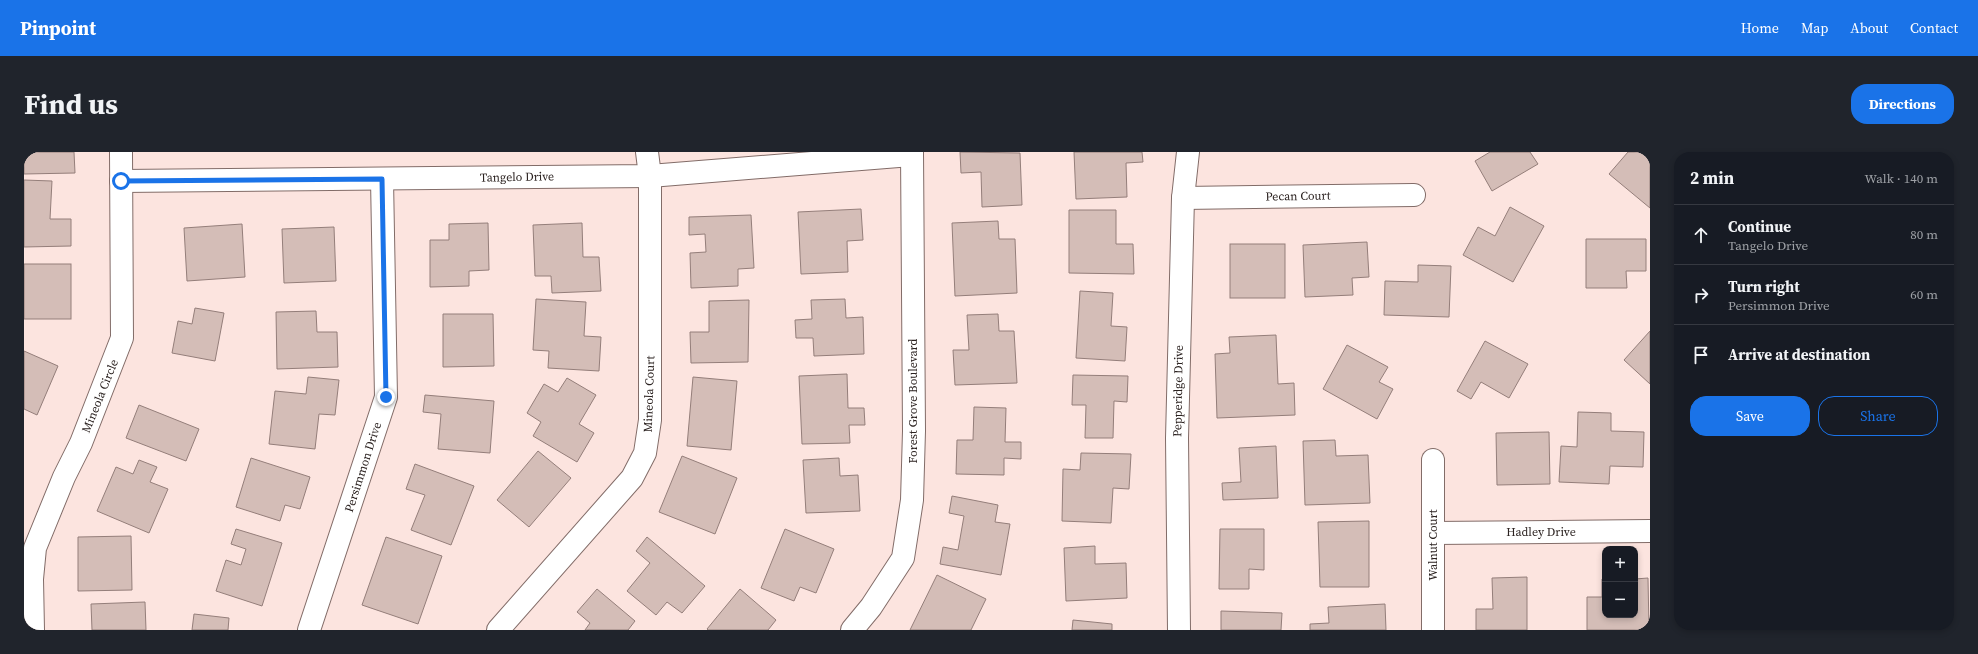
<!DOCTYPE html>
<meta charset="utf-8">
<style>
body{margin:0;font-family:"Source Serif 4",serif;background:#20242c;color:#f1f3f6}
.controls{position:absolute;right:12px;bottom:12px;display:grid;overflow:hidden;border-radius:8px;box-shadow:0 2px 6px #0003}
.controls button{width:36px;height:36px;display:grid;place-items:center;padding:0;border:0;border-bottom:1px solid #363941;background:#171b24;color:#f1f3f6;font:20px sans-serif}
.stop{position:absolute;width:12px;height:12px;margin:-9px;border:3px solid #1a73e8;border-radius:50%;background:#fff}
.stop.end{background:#1a73e8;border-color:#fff;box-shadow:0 1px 4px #0008}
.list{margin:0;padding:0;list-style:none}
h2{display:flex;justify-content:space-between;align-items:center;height:52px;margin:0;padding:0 16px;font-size:17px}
h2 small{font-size:13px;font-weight:400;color:#9ea1a6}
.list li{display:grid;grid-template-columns:26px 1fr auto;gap:12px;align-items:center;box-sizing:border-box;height:60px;padding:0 16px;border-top:1px solid #363941}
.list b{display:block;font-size:15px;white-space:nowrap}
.list p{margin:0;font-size:13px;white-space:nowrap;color:#9ea1a6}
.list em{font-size:13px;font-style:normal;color:#9ea1a6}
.actions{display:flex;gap:8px;padding:12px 16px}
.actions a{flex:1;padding:9px 0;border:1px solid #1a73e8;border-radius:16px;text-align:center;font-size:14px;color:#1a73e8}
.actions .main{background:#1a73e8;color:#fff}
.icon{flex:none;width:22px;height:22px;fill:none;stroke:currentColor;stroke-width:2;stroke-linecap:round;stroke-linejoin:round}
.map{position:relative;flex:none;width:1626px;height:478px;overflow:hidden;border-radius:16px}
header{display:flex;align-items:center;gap:24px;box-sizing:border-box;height:56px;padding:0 20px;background:#1a73e8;color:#fff}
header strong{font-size:19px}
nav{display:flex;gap:22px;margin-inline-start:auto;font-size:14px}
.intro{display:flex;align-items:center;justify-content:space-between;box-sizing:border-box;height:96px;padding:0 24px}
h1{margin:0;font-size:28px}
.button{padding:10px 18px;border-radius:16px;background:#1a73e8;color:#fff;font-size:14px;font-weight:700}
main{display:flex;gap:24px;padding:0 24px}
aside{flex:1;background:#171b24;border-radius:16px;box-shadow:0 2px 6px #0003}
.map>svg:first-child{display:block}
.building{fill:#d4bdb7;stroke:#947e7a}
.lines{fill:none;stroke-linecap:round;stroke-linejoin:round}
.street-casing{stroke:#826c68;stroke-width:24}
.street{stroke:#fff;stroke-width:22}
.route{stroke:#1a73e8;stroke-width:5}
.labels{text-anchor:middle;stroke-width:4;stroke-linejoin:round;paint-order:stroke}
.street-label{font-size:12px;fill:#2b2220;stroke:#fff}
</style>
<header>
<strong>Pinpoint</strong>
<nav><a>Home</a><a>Map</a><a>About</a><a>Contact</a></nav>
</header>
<div class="intro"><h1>Find us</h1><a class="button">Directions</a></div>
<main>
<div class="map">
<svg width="1626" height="478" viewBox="0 0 1626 478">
<rect width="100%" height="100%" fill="#fce4df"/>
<g class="building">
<path d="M0,0h50l1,21 -51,1z"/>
<path d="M936,0l60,1 2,52 -40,2 -1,-35 -20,1z"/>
<path d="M1050,0h68l1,10 -17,1 1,34 -51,2z"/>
<path d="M1466,0h40l8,12 -46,27 -17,-30z"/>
<path d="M1604,0h22v56l-41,-34z"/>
<path d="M0,28l28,1 -2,38h21v27l-47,1z"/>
<path d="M1486,55l34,19 -31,56 -50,-27 15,-28 17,9z"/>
<path d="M837,57l2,31 -16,1 1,31 -47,2 -3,-62z"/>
<path d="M1045,58h47v34h17l1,30 -65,-1z"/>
<path d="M727,63l3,53 -16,1v17l-47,2 -1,-35 16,-1 -1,-18 -16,1v-18z"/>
<path d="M974,69l1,18h16l2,54 -62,3 -3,-73z"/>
<path d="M464,71l1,47 -20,1v15l-39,1v-47h19v-16z"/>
<path d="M558,71l1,34h16l2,34 -49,2 -1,-17h-16l-2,-51z"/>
<path d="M218,72l3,53 -58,4 -3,-53z"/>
<path d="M310,75l2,54 -52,2 -2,-54z"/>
<path d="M1562,87h60v32h-20l1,17h-41z"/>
<path d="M1343,90l2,35 -17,1 1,17 -48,2 -2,-52z"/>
<rect x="1206" y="92" width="55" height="54"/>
<rect x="0" y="112" width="47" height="55"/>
<path d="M1394,113l33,1 -2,51 -65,-2 1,-34 33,1z"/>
<path d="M1056,139l33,2 -2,33 16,1 -2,34 -49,-3z"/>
<path d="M512,147l50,3 -2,34 17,1 -2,34 -51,-3 1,-17 -16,-1z"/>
<path d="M821,147l1,19 17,-1 1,37 -50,2 -1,-18h-17l-1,-18 17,-1 -1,-19z"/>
<path d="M725,148l-1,62 -57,1 -1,-31h19v-31z"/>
<path d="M171,156l29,5 -9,48 -43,-8 6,-32 14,3z"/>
<path d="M292,159l1,21h20l1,35 -61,2 -1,-57z"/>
<path d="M419,162h50l1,52 -51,1z"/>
<path d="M974,162l1,17h15l3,52 -62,2 -2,-35h16l-2,-35z"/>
<path d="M1626,179v53l-26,-24z"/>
<path d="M1252,183l2,49 16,-1 1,32 -78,3 -2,-64 15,-1 -1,-16z"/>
<path d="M1461,189l43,23 -19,34 -28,-16 -10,17 -14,-8z"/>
<path d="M1323,193l41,22 -9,15 14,7 -16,30 -54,-30z"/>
<path d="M0,199l34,15 -21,49 -13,-6z"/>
<path d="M823,222l1,34h16l1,17h-16l1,18 -48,1 -3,-68z"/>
<path d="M1049,223l55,1 -1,26 -13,-1 -1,37h-28l1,-33h-14z"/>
<path d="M284,225l31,3 -4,35 -16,-1 -4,35 -46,-5 6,-53 31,3z"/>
<path d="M669,225l44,4 -6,69 -44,-4z"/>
<path d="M543,226l29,17 -17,29 15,9 -17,29 -44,-26 8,-14 -14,-9 17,-29 14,8z"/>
<path d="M401,243l69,6 -4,52 -52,-4 3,-35 -18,-2z"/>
<path d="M115,253l60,24 -13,32 -60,-23z"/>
<path d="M950,255l32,1 -1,34h16v17l-17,-1v17l-48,-1 1,-34h16z"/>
<path d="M1554,260l33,1v18l33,1 -1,35 -33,-1 -1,18 -50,-2 2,-36 16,1z"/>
<path d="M1525,280l1,52 -53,1 -1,-52z"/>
<path d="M1311,288l1,16 32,-1 2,48 -65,2 -2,-64z"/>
<path d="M1252,294l2,52 -55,2 -1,-17 19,-1 -2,-34z"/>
<path d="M514,299l33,27 -42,49 -32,-27z"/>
<path d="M1057,301l50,1 -2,35 -16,-1 -2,35 -49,-2 1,-52 17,1z"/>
<path d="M658,304l55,22 -22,56 -56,-22z"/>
<path d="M227,306l59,19 -10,32 -15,-4 -5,16 -44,-14z"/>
<path d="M815,306l1,18 18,-1 2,36 -54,2 -3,-53z"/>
<path d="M115,308l18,7 -7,15 18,7 -19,44 -52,-22 19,-44 17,7z"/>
<path d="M391,312l59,22 -23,59 -40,-15 14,-35 -19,-6z"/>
<path d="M928,344l46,9 -3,17 15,2 -9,51 -61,-11 3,-17 15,3 6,-34 -15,-3z"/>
<path d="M1345,369v66h-49l-2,-65z"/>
<path d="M212,377l46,14 -20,63 -46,-15 10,-31 15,5 5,-16 -15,-5z"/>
<path d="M761,377l49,20 -18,44 -16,-6 -6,14 -33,-13z"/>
<path d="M1196,377h44v41l-15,-1v20h-30z"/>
<path d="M107,384l1,54 -54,1v-54z"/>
<path d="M362,385l56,19 -24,68 -56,-19z"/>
<path d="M623,385l58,49 -23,27 -15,-11 -11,13 -29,-24 23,-28 -14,-12z"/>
<path d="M1071,394v18l31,-1 1,35 -61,3 -2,-53z"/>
<path d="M913,423l49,24 -15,31h-61z"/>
<path d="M1503,425v53h-51v-21h17l-1,-31z"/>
<path d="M1624,426l1,52h-62v-33h15v-18h3v36h30v-36z"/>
<path d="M573,437l38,32 -7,9h-43l5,-7 -13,-11z"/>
<path d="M716,437l36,31 -8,10h-60l-1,-1z"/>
<path d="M121,450l1,28h-54l-1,-26z"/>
<path d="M1361,452l1,26h-76v-6l19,-1 -1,-16z"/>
<path d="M1197,459l61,2 -1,17h-60z"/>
<path d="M170,462l35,4 -1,12h-36z"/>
<path d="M1049,468l39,4v6h-40z"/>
</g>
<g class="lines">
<defs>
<g id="street">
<path d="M97,29l529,-5 261,-21"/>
<path d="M1159,46l231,-3"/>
<path d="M1409,308v170"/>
<path d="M1409,381l217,-2"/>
<path d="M9,478l-1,-51 3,-31 29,-71 17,-34 41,-105 -1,-186"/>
<path d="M285,478l77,-233 -4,-218"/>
<path d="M474,478l134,-152 13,-25 5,-33v-244l-3,-24"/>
<path d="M828,478l19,-23 32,-49 9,-58 2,-69 -2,-279"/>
<path d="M1155,478l-2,-192 6,-240 5,-46"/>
</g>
</defs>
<use href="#street" class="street-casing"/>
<use href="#street" class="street"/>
</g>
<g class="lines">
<path class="route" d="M97,29l261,-2 4,218"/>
</g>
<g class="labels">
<g class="street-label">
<text transform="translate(493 25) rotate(-1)" y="4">Tangelo Drive</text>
<text transform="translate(1274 44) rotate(-1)" y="4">Pecan Court</text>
<text transform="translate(1154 239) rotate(-89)" y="4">Pepperidge Drive</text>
<text transform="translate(625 242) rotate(-88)" y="4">Mineola Court</text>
<text transform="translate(76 244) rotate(-68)" y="4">Mineola Circle</text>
<text transform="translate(889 249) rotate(-90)" y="4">Forest Grove Boulevard</text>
<text transform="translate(339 315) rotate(-72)" y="4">Persimmon Drive</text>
<text x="1517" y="384">Hadley Drive</text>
<text transform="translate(1409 393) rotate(-90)" y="4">Walnut Court</text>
</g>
</g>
</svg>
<div class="controls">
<button>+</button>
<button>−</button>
</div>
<div class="stop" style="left:97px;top:29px"></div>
<div class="stop end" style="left:362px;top:245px"></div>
</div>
<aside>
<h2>2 min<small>Walk · 140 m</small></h2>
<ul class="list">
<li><svg class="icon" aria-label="ahead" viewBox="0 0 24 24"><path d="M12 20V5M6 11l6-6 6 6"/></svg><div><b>Continue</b><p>Tangelo Drive</p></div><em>80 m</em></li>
<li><svg class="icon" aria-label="right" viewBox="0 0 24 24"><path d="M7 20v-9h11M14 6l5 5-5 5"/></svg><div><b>Turn right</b><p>Persimmon Drive</p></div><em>60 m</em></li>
<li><svg class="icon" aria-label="arrive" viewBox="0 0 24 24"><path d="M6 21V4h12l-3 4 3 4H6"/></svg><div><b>Arrive at destination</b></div></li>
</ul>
<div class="actions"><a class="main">Save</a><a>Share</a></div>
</aside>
</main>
